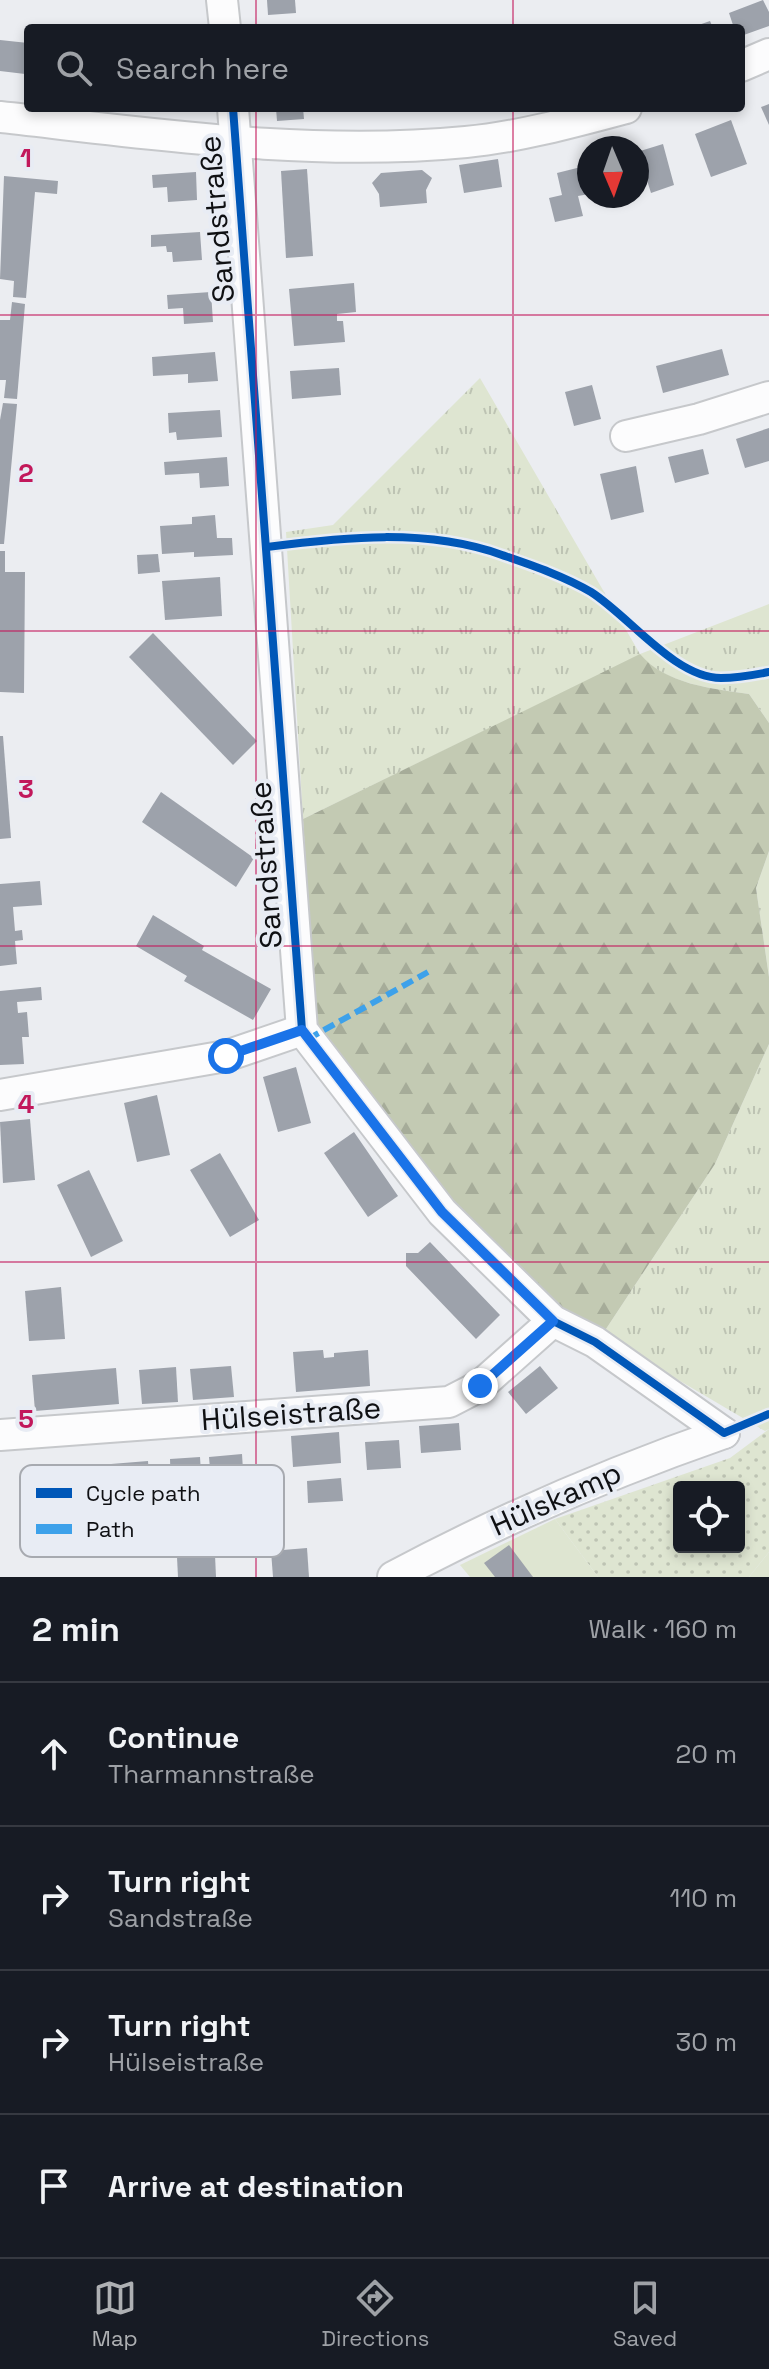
<!DOCTYPE html>
<meta charset="utf-8">
<style>
body{margin:0;font-family:"Space Grotesk",sans-serif;background:#20242c;color:#f1f3f6}
.controls{position:absolute;right:24px;bottom:24px;display:grid;overflow:hidden;border-radius:8px;box-shadow:0 4px 12px #0003}
.controls button{width:72px;height:72px;display:grid;place-items:center;padding:0;border:0;border-bottom:2px solid #363941;background:#171b24;color:#f1f3f6;font:40px sans-serif}
.compass{position:absolute;left:577px;top:136px;width:72px;height:72px;border-radius:50%;background:#171b24;box-shadow:0 4px 12px #0003;rotate:178deg}
.stop{position:absolute;width:24px;height:24px;margin:-18px;border:6px solid #1a73e8;border-radius:50%;background:#fff}
.stop.end{background:#1a73e8;border-color:#fff;box-shadow:0 2px 8px #0008}
.list{margin:0;padding:0;list-style:none}
h2{display:flex;justify-content:space-between;align-items:center;height:104px;margin:0;padding:0 32px;font-size:34px}
h2 small{font-size:26px;font-weight:400;color:#9ea1a6}
.list li{display:grid;grid-template-columns:52px 1fr auto;gap:24px;align-items:center;box-sizing:border-box;height:144px;padding:0 32px;border-top:2px solid #363941}
.list b{display:block;font-size:30px;white-space:nowrap}
.list p{margin:0;font-size:26px;white-space:nowrap;color:#9ea1a6}
.list em{font-size:26px;font-style:normal;color:#9ea1a6}
.icon{flex:none;width:44px;height:44px;fill:none;stroke:currentColor;stroke-width:2;stroke-linecap:round;stroke-linejoin:round}
.map{position:relative;flex:none;width:769px;height:1577px;overflow:hidden}
.search{position:absolute;background:#171b24;box-shadow:0 4px 12px #0003;left:24px;right:24px;top:24px;height:88px;display:flex;align-items:center;gap:20px;box-sizing:border-box;padding:0 28px;border-radius:8px;color:#9ea1a6;font-size:30px}
.sheet{height:680px;background:#171b24}
nav{display:flex;justify-content:space-around;align-items:center;box-sizing:border-box;height:112px;border-top:2px solid #363941;background:#171b24;font-size:22px;color:#9ea1a6}
nav a{display:grid;justify-items:center;gap:4px}
nav .on{color:#aeb0b3}
.map>svg:first-child{display:block}
.grass{fill:url(#grass-tufts)}
.forest{fill:url(#forest-firs)}
.garden{fill:url(#garden-dots);fill-rule:evenodd}
.pitch{fill:#dee5d1}
.building{fill:#9da2ab}
.lines{fill:none;stroke-linecap:round;stroke-linejoin:round}
.minor-casing{stroke:#c6c8cb;stroke-width:34}
.minor{stroke:#fcfcfd;stroke-width:30}
.quiet{stroke:#3da1ea;stroke-width:6;stroke-dasharray:12 6;stroke-linecap:butt}
.cycleway-casing{stroke:#e8ecf4;stroke-width:13}
.cycleway{stroke:#0057b8;stroke-width:8}
.route{stroke:#1a73e8;stroke-width:10}
.grid{fill:none;stroke:#c2185b;stroke-width:2;stroke-opacity:0.55}
.labels{text-anchor:middle;stroke-width:8;stroke-linejoin:round;paint-order:stroke}
.street-label{font-size:30px;fill:#0f1013;stroke:#e8ecf4}
.key{fill:#e8ecf4;stroke:#a7aab0;stroke-width:2}
.key-label{font-size:22px;fill:#0f1013}
.grid-label{font-size:26px;text-anchor:middle;font-weight:bold;fill:#c2185b;stroke:#e8ecf4;stroke-width:8;stroke-linejoin:round;paint-order:stroke}
</style>
<div class="map">
<svg width="769" height="1577" viewBox="0 0 769 1577">
<defs>
<pattern id="grass-tufts" width="24" height="20" patternUnits="userSpaceOnUse" patternTransform="scale(2)"><rect width="24" height="20" fill="#dee5d1"/><path d="M3 7l-1-3M5 7V3M7 7l1-3M15 17l-1-3M17 17v-4M19 17l1-3" fill="none" stroke="#bdc3b3"/></pattern>
<pattern id="forest-firs" width="22" height="20" patternUnits="userSpaceOnUse" patternTransform="scale(2)"><rect width="22" height="20" fill="#c3cab3"/><path d="M5 1l3.5 6h-7zM16 11l3.5 6h-7z" fill="#a6ac99"/></pattern>
<pattern id="garden-dots" width="8" height="8" patternUnits="userSpaceOnUse" patternTransform="scale(2)"><rect width="8" height="8" fill="#dee5d1"/><path d="M2 2h.1M6 6h.1" fill="none" stroke="#bdc3b3" stroke-width="1.8" stroke-linecap="round"/></pattern>
</defs>
<rect width="100%" height="100%" fill="#ebedf1"/>
<g class="grass">
<path d="M480,378l160,276 129,-50v119l-20,-29c-36,-5 -83,-10 -109,-39l-337,164 -17,-287 47,-7z"/>
<path d="M769,851v126l-13,-89z"/>
<path d="M769,1044v385l-4,2 -163,-96 113,-171z"/>
<path d="M769,1552v25h-20z"/>
</g>
<path class="forest" d="M640,654c25,30 73,35 109,40l20,29v128l-13,37 13,89v67l-54,120 -113,171 -29,-10 -129,-130 -128,-170 -13,-206z"/>
<path class="garden" d="M769,1429v123l-20,25h-151l-43,-58 175,-61zM679,1487h60v60h-60z"/>
<path class="pitch" d="M555,1519l43,58h-128l-10,-12z"/>
<g class="building">
<path d="M267,0h28l1,13 -28,2z"/>
<path d="M763,0l6,12v14l-28,10v-8h-7l-5,-15z"/>
<path d="M710,21l3,7h-23z"/>
<path d="M0,40l28,3 -3,31 -25,-3z"/>
<path d="M769,104v21l-8,-18z"/>
<path d="M276,108h27l1,11 -27,2z"/>
<path d="M731,120l16,44 -36,13 -16,-43z"/>
<path d="M663,144l11,41 -23,8 -5,-16 -9,3v-28z"/>
<path d="M498,159l4,28 -38,6 -5,-28z"/>
<path d="M589,165v29l-11,2 5,20 -28,6 -6,-24 13,-3 -5,-22z"/>
<path d="M307,169l6,87 -27,2 -5,-87z"/>
<path d="M422,170l10,8 -6,12 1,13 -47,4 -1,-13 -7,-11 9,-10z"/>
<path d="M196,172l1,28 -29,2 -1,-15 -14,1 -1,-13z"/>
<path d="M4,176l54,5 -1,13 -22,-2 -9,106 -13,-1 1,-16 -14,-2z"/>
<path d="M200,232l2,28 -29,2 -1,-10h-5l-1,-6 -15,1v-12z"/>
<path d="M354,283l2,29 -19,2v7h6l2,21 -51,4 -5,-57z"/>
<path d="M211,292l2,30 -29,2 -1,-16 -15,1 -1,-14z"/>
<path d="M12,302l13,2 -8,95 -13,-1 2,-18h-6v-60h10z"/>
<path d="M722,349l7,26 -66,18 -7,-27z"/>
<path d="M215,352l3,29 -30,2v-9l-35,2 -1,-19z"/>
<path d="M339,368l2,27 -49,4 -2,-28z"/>
<path d="M592,385l9,34 -27,7 -9,-34z"/>
<path d="M3,403l14,1 -13,140h-4v-124z"/>
<path d="M220,410l2,27 -45,3 -1,-8 -7,1 -1,-20z"/>
<path d="M769,428v33l-24,7 -9,-29z"/>
<path d="M703,449l6,25 -34,9 -7,-26z"/>
<path d="M227,457l2,29 -29,2 -1,-15 -34,2 -1,-13z"/>
<path d="M636,466l8,46 -33,8 -11,-46z"/>
<path d="M215,515l2,23h15l1,17 -39,2v-5l-32,2 -2,-28 32,-2v-7z"/>
<path d="M0,551h5v21h20l-1,121 -24,-1z"/>
<path d="M158,554l2,18 -22,2 -1,-19z"/>
<path d="M220,577l2,39 -57,4 -3,-39z"/>
<path d="M153,633l104,108 -24,24 -104,-108z"/>
<path d="M0,736h3l8,102 -11,1z"/>
<path d="M161,792l93,66 -18,29 -94,-65z"/>
<path d="M40,881l2,24 -29,2 2,24 7,-1 1,10 -8,1 2,23 -17,2v-82z"/>
<path d="M153,915l51,31 -2,4 69,39 -18,31 -69,-39 3,-5 -51,-30z"/>
<path d="M41,987l1,13 -25,2 1,11 9,-1 2,25h-7l2,27 -24,1v-74z"/>
<path d="M296,1067l15,56 -33,9 -15,-55z"/>
<path d="M157,1095l13,60 -33,7 -13,-59z"/>
<path d="M30,1119l5,61 -32,3 -3,-61z"/>
<path d="M354,1132l44,64 -30,21 -44,-64z"/>
<path d="M220,1153l39,67 -29,17 -40,-67z"/>
<path d="M89,1170l34,71 -32,16 -34,-72z"/>
<path d="M430,1242l70,73 -24,24 -70,-73v-13h12z"/>
<path d="M61,1287l4,52 -36,2 -4,-50z"/>
<path d="M323,1350l1,8 10,-1v-4l34,-3 2,36 -74,6 -3,-40z"/>
<path d="M231,1366l3,31 -41,3 -3,-31z"/>
<path d="M540,1366l18,22 -32,26 -18,-22z"/>
<path d="M176,1367l2,35 -36,2 -3,-34z"/>
<path d="M116,1368l3,36 -84,7 -3,-36z"/>
<path d="M459,1423l2,27 -40,3 -2,-27z"/>
<path d="M339,1432l2,31 -48,4 -2,-31z"/>
<path d="M399,1440l2,28 -34,2 -2,-28z"/>
<path d="M242,1454l3,48 -32,2 -4,-47z"/>
<path d="M200,1457l2,31 -31,1 -1,-30z"/>
<path d="M148,1461l3,43 -65,5 1,11 -15,1 -2,-22 -39,3 -2,-20 9,-1 -1,-11z"/>
<path d="M341,1478l2,23 -35,2 -1,-22z"/>
<path d="M509,1545l24,32h-38l-11,-14z"/>
<path d="M307,1548l2,29h-36l-2,-26z"/>
<path d="M215,1555l1,22h-38l-1,-20z"/>
</g>
<g class="lines">
<defs>
<g id="minor">
<path d="M222,0l3,28"/>
<path d="M741,66l28,-12"/>
<path d="M233,108l69,922 140,182 111,109 42,21 129,91"/>
<path d="M0,117c155,17 309,40 466,25 53,-5 108,-20 160,-34"/>
<path d="M626,436l73,-17 70,-22"/>
<path d="M0,1095l226,-39 76,-26"/>
<path d="M0,1435l449,-33 31,-16 73,-65"/>
<path d="M393,1577c107,-57 216,-104 331,-144"/>
</g>
</defs>
<use href="#minor" class="minor-casing"/>
<use href="#minor" class="minor"/>
<path class="quiet" d="M308,1039l120,-67"/>
<defs>
<g id="cycleway">
<path d="M233,108l69,922 140,182 111,109 42,21 129,91 45,-19"/>
<path d="M267,547c76,-10 160,-19 235,8 29,10 62,21 89,37 38,24 84,86 130,86 16,0 33,-3 48,-6"/>
</g>
</defs>
<use href="#cycleway" class="cycleway-casing"/>
<use href="#cycleway" class="cycleway"/>
</g>
<g class="lines">
<path class="route" d="M226,1056l76,-26 140,182 111,109 -73,65"/>
</g>
<path class="grid" d="M256,0v28M513,0v28M256,108v1469M513,108v1469M0,315h769M0,631h769M0,946h769M0,1262h769"/>
<g class="labels">
<g class="street-label">
<text transform="translate(217 219) rotate(-95)" y="10">Sandstraße</text>
<text transform="translate(266 865) rotate(-94)" y="10">Sandstraße</text>
<text transform="translate(291 1414) rotate(-4)" y="10">Hülseistraße</text>
<text transform="translate(556 1499) rotate(-24)" y="10">Hülskamp</text>
</g>
</g>
<rect x="20" y="1465" width="264" height="92" rx="12" class="key"/>
<rect x="36" y="1488" width="36" height="10" fill="#0057b8"/>
<rect x="36" y="1524" width="36" height="10" fill="#3da1ea"/>
<g class="key-label">
<text x="86" y="1501">Cycle path</text>
<text x="86" y="1537">Path</text>
</g>
<g class="grid-label">
<text x="26" y="167">1</text>
<text x="26" y="482">2</text>
<text x="26" y="798">3</text>
<text x="26" y="1113">4</text>
<text x="26" y="1428">5</text>
</g>
</svg>
<div class="controls">
<button><svg class="icon" aria-label="locate" viewBox="0 0 24 24"><circle cx="12" cy="12" r="6"/><path d="M12 2v4M12 18v4M2 12h4M18 12h4"/></svg></button>
</div>
<svg class="compass" viewBox="-18 -18 36 36"><path d="M0-13l5 13h-10z" fill="#e53935"/><path d="M0 13l5-13h-10z" fill="#9ea1a6"/></svg>
<div class="stop" style="left:226px;top:1056px"></div>
<div class="stop end" style="left:480px;top:1386px"></div>
<div class="search"><svg class="icon" aria-label="search" viewBox="0 0 24 24"><circle cx="10" cy="10" r="6"/><path d="M15 15l6 6"/></svg>Search here</div>
</div>
<section class="sheet">
<h2>2 min<small>Walk · 160 m</small></h2>
<ul class="list">
<li><svg class="icon" aria-label="ahead" viewBox="0 0 24 24"><path d="M12 20V5M6 11l6-6 6 6"/></svg><div><b>Continue</b><p>Tharmannstraße</p></div><em>20 m</em></li>
<li><svg class="icon" aria-label="right" viewBox="0 0 24 24"><path d="M7 20v-9h11M14 6l5 5-5 5"/></svg><div><b>Turn right</b><p>Sandstraße</p></div><em>110 m</em></li>
<li><svg class="icon" aria-label="right" viewBox="0 0 24 24"><path d="M7 20v-9h11M14 6l5 5-5 5"/></svg><div><b>Turn right</b><p>Hülseistraße</p></div><em>30 m</em></li>
<li><svg class="icon" aria-label="arrive" viewBox="0 0 24 24"><path d="M6 21V4h12l-3 4 3 4H6"/></svg><div><b>Arrive at destination</b></div></li>
</ul>
</section>
<nav>
<a class="on"><svg class="icon" aria-label="map" viewBox="0 0 24 24"><path d="M3 6l6-2 6 2 6-2v14l-6 2-6-2-6 2zM9 4v14M15 6v14"/></svg>Map</a>
<a><svg class="icon" aria-label="directions" viewBox="0 0 24 24"><path d="M12 3l9 9-9 9-9-9zM9 14v-3h6M13 9l2 2-2 2"/></svg>Directions</a>
<a><svg class="icon" aria-label="saved" viewBox="0 0 24 24"><path d="M7 4h10v16l-5-4-5 4z"/></svg>Saved</a>
</nav>
